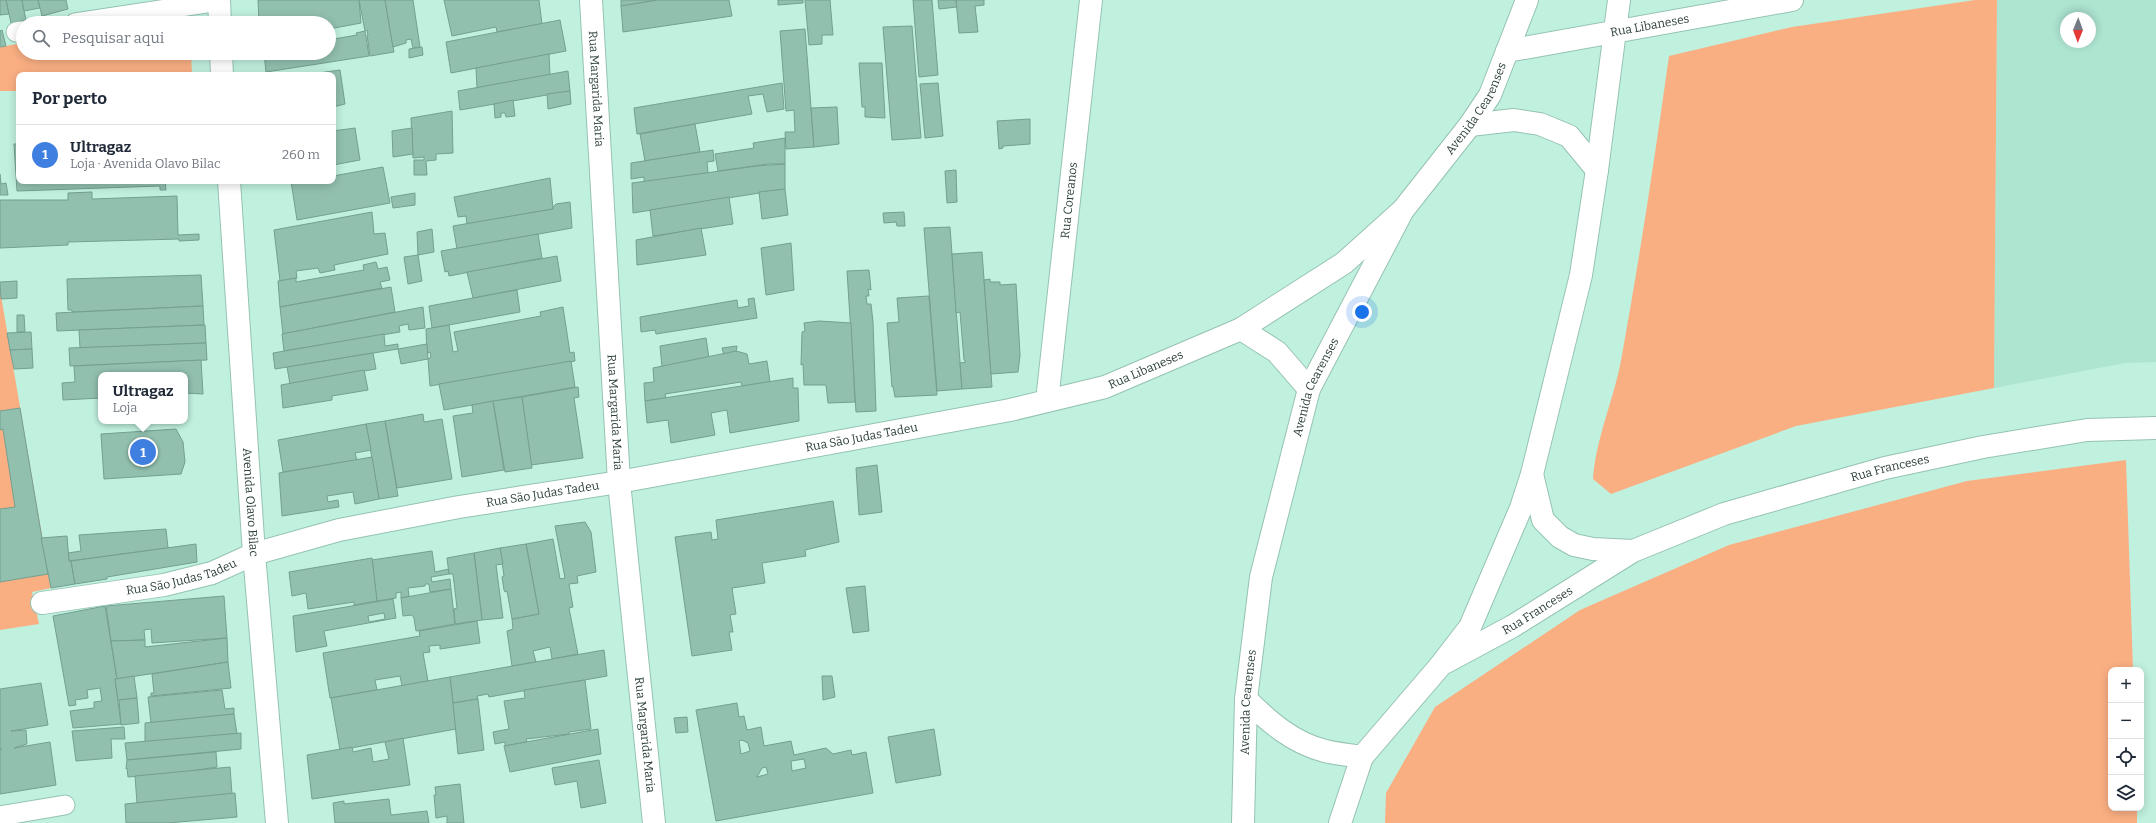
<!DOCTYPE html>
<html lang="pt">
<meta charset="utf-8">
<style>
body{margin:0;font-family:Bitter,serif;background:#f6f6f7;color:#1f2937}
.controls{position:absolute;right:12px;bottom:12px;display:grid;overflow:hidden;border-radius:8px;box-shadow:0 2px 10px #0003}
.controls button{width:36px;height:36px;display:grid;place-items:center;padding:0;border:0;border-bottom:1px solid #e0e1e3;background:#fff;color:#1f2937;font:20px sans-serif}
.compass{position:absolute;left:2060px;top:12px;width:36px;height:36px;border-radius:50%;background:#fff;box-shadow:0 2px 10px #0003;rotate:181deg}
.you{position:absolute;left:1362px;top:312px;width:14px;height:14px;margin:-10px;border:3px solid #fff;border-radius:50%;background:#1a73e8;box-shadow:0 0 0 6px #1a73e833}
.badge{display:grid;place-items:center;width:26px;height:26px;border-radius:50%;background:#c44187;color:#fff;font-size:13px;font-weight:700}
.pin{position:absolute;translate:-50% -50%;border:2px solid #fff;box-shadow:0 1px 4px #0006}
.popup{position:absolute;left:98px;top:372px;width:90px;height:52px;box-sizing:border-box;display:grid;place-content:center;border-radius:8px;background:#fff;filter:drop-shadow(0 1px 3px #0005);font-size:13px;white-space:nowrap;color:#747a83}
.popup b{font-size:15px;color:#1f2937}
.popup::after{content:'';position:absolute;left:50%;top:100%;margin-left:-8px;border:8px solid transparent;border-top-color:#fff}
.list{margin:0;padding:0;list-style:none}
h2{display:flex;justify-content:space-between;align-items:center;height:52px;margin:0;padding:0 16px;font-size:17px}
h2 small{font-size:13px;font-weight:400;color:#747a83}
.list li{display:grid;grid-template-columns:26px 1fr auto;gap:12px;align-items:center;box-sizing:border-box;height:60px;padding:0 16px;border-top:1px solid #e0e1e3}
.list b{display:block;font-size:15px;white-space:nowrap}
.list p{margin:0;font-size:13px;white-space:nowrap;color:#747a83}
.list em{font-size:13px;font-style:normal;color:#747a83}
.icon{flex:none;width:22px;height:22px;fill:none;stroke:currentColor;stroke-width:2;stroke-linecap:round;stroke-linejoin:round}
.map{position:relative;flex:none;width:2156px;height:823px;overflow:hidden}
.search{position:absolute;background:#fff;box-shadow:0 2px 10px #0003;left:16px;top:16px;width:320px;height:44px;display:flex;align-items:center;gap:10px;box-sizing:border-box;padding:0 14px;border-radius:22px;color:#747a83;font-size:15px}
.panel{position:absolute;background:#fff;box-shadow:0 2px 10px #0003;left:16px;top:72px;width:320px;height:112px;border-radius:8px}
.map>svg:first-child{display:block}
.built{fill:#ade5d1;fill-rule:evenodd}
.green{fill:#faaf83}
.building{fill:#92c0af;stroke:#73a091;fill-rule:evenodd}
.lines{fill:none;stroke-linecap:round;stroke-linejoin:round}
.lane-casing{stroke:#95c3b2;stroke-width:21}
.street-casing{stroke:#95c3b2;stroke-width:24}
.secondary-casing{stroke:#95c3b2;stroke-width:24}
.lane{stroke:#fff;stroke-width:19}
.street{stroke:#fff;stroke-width:22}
.secondary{stroke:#fff;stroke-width:22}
.labels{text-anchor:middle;stroke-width:4;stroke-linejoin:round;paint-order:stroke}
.street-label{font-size:12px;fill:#2d403a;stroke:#cdfdec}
</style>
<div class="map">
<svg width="2156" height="823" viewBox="0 0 2156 823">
<rect width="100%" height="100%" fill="#c0f0de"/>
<path class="built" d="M1997,0h159v362l-31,1 -131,25zM2066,18h24v24h-24z"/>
<g class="green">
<path d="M1975,0h22l-3,388 -198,38 -185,68 -18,-15c3,-42 22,-82 29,-124 18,-99 33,-199 47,-299l123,-29z"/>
<path d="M189,13v10h-57z"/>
<path d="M23,43v10h168l1,22h-173v16h-19v-44z"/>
<path d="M0,290l51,298 -19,4 7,32 -39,6z"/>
<path d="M2126,460l7,210h-22v138h26v15h-752l1,-30 49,-86 145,-97 149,-65 238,-64z"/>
</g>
<g class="building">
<path d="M0,0h6l3,14 -9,1z"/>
<path d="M6,0h16l4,20 -15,3z"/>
<path d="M22,0h16l2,8 -16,3z"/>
<path d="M38,0h28l2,9 -26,7z"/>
<path d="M258,0h101l2,23 -32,6v-6h-70z"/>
<path d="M359,0h26l9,52 -24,4 -3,-21h1l-1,-5 -2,1z"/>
<path d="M385,0h28l7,47 -7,1 -2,-9 -5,1v3l-13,4z"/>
<path d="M444,0h95l3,24 -45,8 -1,-5 -44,9z"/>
<path d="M621,0h37l-37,6z"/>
<path d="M658,0h71l3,16 -109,16 -2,-26z"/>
<path d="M778,0h25v3l-25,2z"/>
<path d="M805,0h25l3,35h-11v9l-13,1z"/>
<path d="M913,0h19l6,75 -19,2z"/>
<path d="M938,0h18l1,7 -18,2z"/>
<path d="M956,0h28v5l-9,1 3,26 -19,1z"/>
<path d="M560,20l6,31 -115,22 -5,-31z"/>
<path d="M912,26l9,112 -29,2 -9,-113z"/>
<path d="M332,28l2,11 23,-4 -1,-2 9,-2 4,25 -103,16 -2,-19h65v-24z"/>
<path d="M805,29l9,118 -28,2 -1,-17h10l-1,-22 -8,1 -6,-80z"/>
<path d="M2,30l4,16 -6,1v-16z"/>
<path d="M422,47l1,8 -14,3v-9z"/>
<path d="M549,54l1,21 -73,13 -1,-20z"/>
<path d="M859,63h23l3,55 -20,-1v-10h-3z"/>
<path d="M340,70l5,34 -12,3v-32h-29z"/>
<path d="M568,71l2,20 -110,19 -2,-19z"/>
<path d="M782,83l2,26 -17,3 -4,-18 -15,2 4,18 -115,20 -3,-26z"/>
<path d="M938,83l5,53 -18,2 -5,-54z"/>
<path d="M570,91l1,13 -23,5 -1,-15z"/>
<path d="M513,100l2,16 -9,1 -1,-4h-4v4l-6,1 -1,-14z"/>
<path d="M837,107l2,37 -25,3 -3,-39z"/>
<path d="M452,111l1,42 -17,1v6l-10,1 1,14h-13v-15h10v-3l-11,1 -2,-40z"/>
<path d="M1030,119v25l-27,2v2l-4,1 -2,-28z"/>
<path d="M695,124l5,28 -55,9 -5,-27z"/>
<path d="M355,128l5,32 -27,5v-34z"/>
<path d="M412,128l1,26 -20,3 -1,-26z"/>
<path d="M785,138v26h-17l-50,7 -3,-17 39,-6 -1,-5z"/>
<path d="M14,144h5v37h146l1,9h-6v-4l-143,5z"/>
<path d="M713,150l1,11 -7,1 1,11 -64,9v-5l-13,2v-16z"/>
<path d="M785,164v25l-152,24 -1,-30 125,-17z"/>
<path d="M383,167l7,36 -93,17 -6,-39h42v-5z"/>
<path d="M956,170l1,32 -10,1 -2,-32z"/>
<path d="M0,174l1,10 5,-1 2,12h-8z"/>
<path d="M550,178l3,31 -86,15 -1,-8 -8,1 -4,-20z"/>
<path d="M785,189l3,26 -26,4 -3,-27z"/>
<path d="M92,192v7l85,-3 1,39 21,-1v6l-20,1v-2l-111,3v3l-68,3v-48h68v-7z"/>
<path d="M415,193v12l-22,3 -2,-11z"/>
<path d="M729,197l4,27 -80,12 -3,-26z"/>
<path d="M570,202l2,26 -115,21 -4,-23 100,-17v-2l3,-3z"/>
<path d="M372,212l2,22 11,-1 3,21 -54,11 1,5 -15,3 -2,-5 -22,3 1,7 -17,3 -6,-51z"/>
<path d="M904,212l1,14h-8l-1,-4 -12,1 -1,-10z"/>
<path d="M950,227l12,162 -25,2 -13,-163z"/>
<path d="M701,228l5,27 -69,10 -1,-25z"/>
<path d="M432,229l2,23 -16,3 -1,-23z"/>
<path d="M538,234l4,24 -93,18 -1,-5 -3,1 -4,-21z"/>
<path d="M791,243l3,47 -28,5 -5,-47z"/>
<path d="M982,252l10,135 -30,2 -2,-26 6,-1 -2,-2 -4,-48 -4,1 -4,-59z"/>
<path d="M418,255l4,26 -14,3 -4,-27z"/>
<path d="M557,256l4,25 -88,17 -6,-26z"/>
<path d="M376,262l2,7 9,-2 3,13 -10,2 2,6 -102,19 -2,-26 18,-3v4l68,-12 -1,-5z"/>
<path d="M869,270l2,20 -3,-1 1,7h-3l1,8h4l2,18 3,89 -20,1 -9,-141z"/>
<path d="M201,275l2,31 -131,6v-2h-4l-1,-31z"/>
<path d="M990,279v3h10v3l16,-1 4,71 -2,17 -27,2 -7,-94z"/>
<path d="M17,281v17l-16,1 -1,-17z"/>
<path d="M391,287l4,25 -112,22 -3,-27z"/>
<path d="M517,290l3,22 -88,16 -3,-22z"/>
<path d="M929,296l8,99 -42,2 -2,-11 -1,1 -5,-64 12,-1 -2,-24z"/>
<path d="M754,298l3,20 -101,16 -1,-4 -14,2 -1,-15 97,-17 1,8 11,-2 -1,-7z"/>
<path d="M203,306l1,19 -147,6 -1,-18z"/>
<path d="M423,307l2,21 -16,2 -1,-6 -9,2 1,6 -116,19 -2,-17z"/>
<path d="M563,307l7,46 4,-1 1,9 -145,25 -2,-27 3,-2 -1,-5 -3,1 -1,-24 23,-4 4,27 5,-1 -4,-19 87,-16 -1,-4z"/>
<path d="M17,315h7l1,17h-8z"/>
<path d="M819,321l32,2 4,79 -27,1 -2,-18h-22l-1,-21 -2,1 1,-33 3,-1 -1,-8z"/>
<path d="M205,325l1,18 -126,5 -1,-18z"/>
<path d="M31,332l1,17 -22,1 -3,-17z"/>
<path d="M384,334l1,12 13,-2v5l-123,20 -2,-16z"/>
<path d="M706,338l3,20 -47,9 -2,-21z"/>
<path d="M206,343l1,17 -137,6 -1,-18z"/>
<path d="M427,344l1,15 -27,5 -3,-15z"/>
<path d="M737,346l-1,6 -12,3 -2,-7z"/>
<path d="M32,349l1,19 -19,1 -4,-19z"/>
<path d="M736,351l11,3 2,10 18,-3 3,21 -28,4 -1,-4 -76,12 1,4 -21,3 -1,-18 10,-1 -1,-14z"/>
<path d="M373,353l3,16 -86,15 -3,-17z"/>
<path d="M201,360l2,34 -18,-1v-18h-84v23l-38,2 -1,-17 13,-1 -1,-16z"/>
<path d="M571,361l4,26 -131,23 -5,-26z"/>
<path d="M364,370l4,20 -36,6v4l-49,8 -2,-23z"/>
<path d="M793,378v10h5l1,33 -69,12 -3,-23 -16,3 4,22 -44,8 -3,-23 -21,3 -2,-22z"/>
<path d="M578,387l1,10 -5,1 9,60 -52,7 -9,-68z"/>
<path d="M522,397l10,71 -27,4 -12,-71z"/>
<path d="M493,401l11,69 -42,7 -9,-61 20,-3 -1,-8z"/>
<path d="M20,408l28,166 -48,8v-73l15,-2 -12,-78 -3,1v-19z"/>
<path d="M423,414l1,8 18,-3 10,60 -55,9 -12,-67z"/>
<path d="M385,421l13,75 -19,3 -13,-75z"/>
<path d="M366,424l5,26 -16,3 2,7 -74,12 -5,-32z"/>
<path d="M176,429l7,13 2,20 -4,12 -77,5 -3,-45z"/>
<path d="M372,457l7,42 -24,5 -2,-12 -26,4 1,6 10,-2 1,7 -57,9 -3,-43z"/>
<path d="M877,465l5,47 -23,3 -3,-47z"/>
<path d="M833,501l6,41 -34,8 1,6 -44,7 3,20 -33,5 4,26 -6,1 3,17h-4l3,18 -40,6 -17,-119 36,-5 1,8 6,-1 -2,-19z"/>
<path d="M585,522l6,10 5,40 -19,4 1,7 -9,1 4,23 -4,1 9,46 -26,5 -2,-12 -17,4 3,11 -24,4 -5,-35 6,-2 -1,-10 27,-5 -13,-70 27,-5 7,40 5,-1 -10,-52z"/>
<path d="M166,529l2,19 -99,13 -1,-8 13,-2 -2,-16z"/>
<path d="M67,536l2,25h2l4,23 -24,4 -10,-50z"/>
<path d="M196,544l1,18 -90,15v2l-32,5 -4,-23z"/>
<path d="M526,544l13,70 -27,5 -5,-28 -2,1 -1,-2 -2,-13 2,-1 -4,-28z"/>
<path d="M500,548l3,16 -7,1 7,53 -21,2 -8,-67z"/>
<path d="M432,551l3,21 14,-3v5l-18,3 1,5 18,-3 1,10 -21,3 -1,-8h-4v2l-17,2 1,8 -8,2v-6l-5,1v5l-19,3 -5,-41z"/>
<path d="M474,553l8,67 -27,4 -1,-15 3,-1 -4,-34h-4l-2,-16z"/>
<path d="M372,558l5,43 -23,4v-3l-46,7 -2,-16 -14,3 -3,-24z"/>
<path d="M865,586l4,45 -16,2 -7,-45z"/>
<path d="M451,589l4,35 -39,7 -2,-13 -2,-3 -9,1 -2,-18z"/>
<path d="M224,596l3,42 -75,5 -1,-14 -7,1 1,10 -34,1 -5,-35z"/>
<path d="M393,599l3,19 -72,13 3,15 -31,6 -3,-36zM384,613l1,6 -16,3 -1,-6z"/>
<path d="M105,606l12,73h-2l6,45 -48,4 -3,-17 24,-3v-6l8,-1 -2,-13 -13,2 1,8 -13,2 1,5 -7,1 -16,-90z"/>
<path d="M477,621l3,22 -40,6v-4l-11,1 1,6 -7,1 5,28 -26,5 -2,-10 -25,4 2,10 -47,8 -7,-45 97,-17 -1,-5z"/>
<path d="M227,638l1,24 -111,17 -6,-38 34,-1v7z"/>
<path d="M604,650l3,26 -118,21 -1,-3 -11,2 1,3 -25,4 -3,-26z"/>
<path d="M228,662l3,26 -80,8v-3h3l-2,-19z"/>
<path d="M134,676l3,22 -19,2 -3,-21z"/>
<path d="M822,676h10l3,21 -12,3z"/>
<path d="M450,677l6,52 -116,21 -9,-52z"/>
<path d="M585,680l6,49 -22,3v2l-43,5 1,3 -22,4v-4l-10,2 -2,-12 16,-3 -5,-28 21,-3 -1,-8z"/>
<path d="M41,683l7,42 -37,6 15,-1 1,14 -13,4 36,-6 6,43 -56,9v-44l2,-1h-2v-60z"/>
<path d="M222,690l3,19 9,-1v6l-83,9 -3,-26z"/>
<path d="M137,698l2,25 -18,2 -2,-25z"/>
<path d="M478,699l6,51 -26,4 -5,-51z"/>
<path d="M737,703l2,14 5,-1 3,14 14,-3 3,19 27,-5 3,14 32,-7 7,6 18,-4 1,5 14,-3 7,41 -157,28 -20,-111zM742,740l6,3 2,8 -9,3 -2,-13zM804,759l2,9 -14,3 -1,-10zM766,767l2,7 -11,3 5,-9z"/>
<path d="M234,714l3,20 -92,8v-19z"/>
<path d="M687,717l1,15 -12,1 -2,-15z"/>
<path d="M124,727l1,12h-14l1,19 -36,3 -4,-30z"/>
<path d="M598,729l3,25 -91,18 -6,-26z"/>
<path d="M934,729l7,46 -45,8 -8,-46z"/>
<path d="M241,733v16l-114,11 -2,-17z"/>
<path d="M403,738l7,47 -98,14 -5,-44 45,-8 1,5 18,-4 2,14 16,-3 -4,-17z"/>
<path d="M216,752l1,15 -39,6 -50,4 -1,-9 -1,1 1,-9z"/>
<path d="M599,760l7,43 -25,5 -4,-27 -22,4 -3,-17z"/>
<path d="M230,767l2,27 -95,9 -2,-27z"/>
<path d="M460,784l4,39h-17v-7l-11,2 -2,-23h2l-1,-8z"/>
<path d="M235,793l2,24 -70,6h-41l-1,-19z"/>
<path d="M389,799l2,16 36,-4 2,12h-94l-2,-20 11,-2v3z"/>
</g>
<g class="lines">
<defs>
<g id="lane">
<path d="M75,23l144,-22"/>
<path d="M16,32l7,-1"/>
<path d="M0,816l65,-11"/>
</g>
<g id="street">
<path id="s1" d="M591,0l28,482 35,341"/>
<path id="s2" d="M1507,51l285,-51"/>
<path d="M1470,125l44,-5 26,4 29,12 28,34"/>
<path d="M1241,329l36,23 32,37"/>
<path id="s3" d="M1047,401l44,-401"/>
<path d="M1532,474l11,46 17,17 14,8 19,4 40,2"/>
<path id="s4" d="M42,603l122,-18 48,-12 42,-19 85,-24 120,-23 160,-25 391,-72 95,-23 136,-58 103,-66 59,-53"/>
<path id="s5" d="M1446,662l67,-36 120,-75 91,-37 161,-46 98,-21 104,-17 69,-2"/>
<path d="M1246,699c23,23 47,44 79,52 12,3 25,4 37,6"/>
<path id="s6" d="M1243,823l3,-124 15,-122 48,-188 94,-179 67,-85 20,-30 37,-95"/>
<path d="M1340,823l22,-66 78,-91 30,-39 51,-119 11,-34 49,-199 16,-105 22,-170"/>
</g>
<g id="secondary">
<path d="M219,0l1,23"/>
<path d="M221,53l1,22"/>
<path id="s7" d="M229,181l25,373 23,269"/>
</g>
</defs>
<use href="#lane" class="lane-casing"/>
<use href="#street" class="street-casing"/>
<use href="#secondary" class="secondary-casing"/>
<use href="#lane" class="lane"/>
<use href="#street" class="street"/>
<use href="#secondary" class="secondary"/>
</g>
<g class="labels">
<g class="street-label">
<text dy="4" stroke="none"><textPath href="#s2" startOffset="145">Rua Libaneses</textPath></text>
<text dy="4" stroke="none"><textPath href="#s1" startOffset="89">Rua Margarida Maria</textPath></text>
<text dy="4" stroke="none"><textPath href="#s6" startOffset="769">Avenida Cearenses</textPath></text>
<text dy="4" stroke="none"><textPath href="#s3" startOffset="202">Rua Coreanos</textPath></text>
<text dy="4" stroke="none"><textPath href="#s4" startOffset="1131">Rua Libaneses</textPath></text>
<text dy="4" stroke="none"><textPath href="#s6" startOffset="445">Avenida Cearenses</textPath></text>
<text dy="4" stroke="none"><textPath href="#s1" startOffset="413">Rua Margarida Maria</textPath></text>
<text dy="4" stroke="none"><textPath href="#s4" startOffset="838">Rua São Judas Tadeu</textPath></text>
<text dy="4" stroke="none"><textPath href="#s5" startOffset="488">Rua Franceses</textPath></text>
<text dy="4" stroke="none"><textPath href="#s4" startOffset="514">Rua São Judas Tadeu</textPath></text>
<text dy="4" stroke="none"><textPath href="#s7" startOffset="322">Avenida Olavo Bilac</textPath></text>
<text dy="4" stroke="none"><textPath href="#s4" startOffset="142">Rua São Judas Tadeu</textPath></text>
<text dy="4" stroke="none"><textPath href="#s5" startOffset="105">Rua Franceses</textPath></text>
<text dy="4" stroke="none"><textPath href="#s6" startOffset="121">Avenida Cearenses</textPath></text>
<text dy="4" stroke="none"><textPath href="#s1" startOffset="737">Rua Margarida Maria</textPath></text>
</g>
</g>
</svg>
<div class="controls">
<button>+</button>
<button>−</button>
<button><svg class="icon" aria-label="locate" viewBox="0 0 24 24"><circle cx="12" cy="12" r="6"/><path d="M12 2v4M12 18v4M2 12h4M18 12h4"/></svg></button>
<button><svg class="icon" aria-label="layers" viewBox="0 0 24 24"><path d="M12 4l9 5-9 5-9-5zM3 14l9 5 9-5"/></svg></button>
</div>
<svg class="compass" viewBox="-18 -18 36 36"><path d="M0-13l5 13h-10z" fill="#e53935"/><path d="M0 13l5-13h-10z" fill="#747a83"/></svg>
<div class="you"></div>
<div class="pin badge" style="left:143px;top:452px;background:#3f7fe0">1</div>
<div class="popup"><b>Ultragaz</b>Loja</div>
<div class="search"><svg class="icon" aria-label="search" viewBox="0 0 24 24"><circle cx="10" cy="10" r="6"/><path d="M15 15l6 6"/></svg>Pesquisar aqui</div>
<section class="panel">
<h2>Por perto<small></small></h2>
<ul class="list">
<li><span class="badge" style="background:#3f7fe0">1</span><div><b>Ultragaz</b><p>Loja · Avenida Olavo Bilac</p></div><em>260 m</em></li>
</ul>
</section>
</div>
